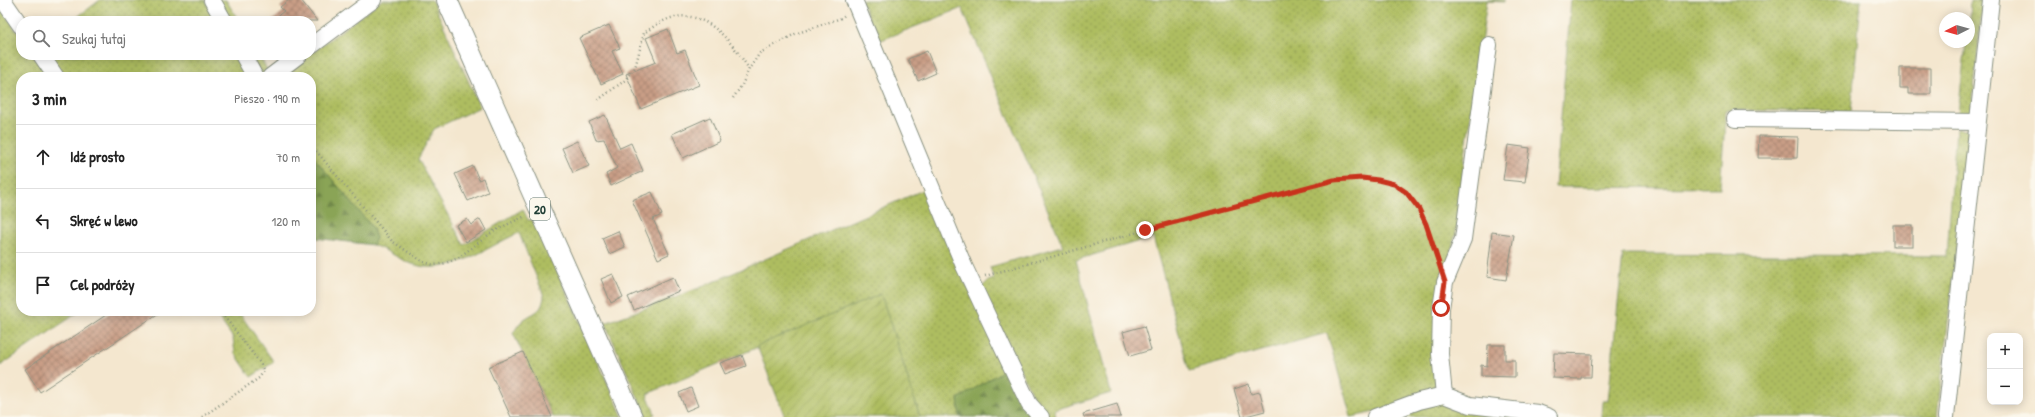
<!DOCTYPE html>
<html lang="pl">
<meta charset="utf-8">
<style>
body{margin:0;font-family:"Patrick Hand",sans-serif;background:#f6f6f6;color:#222}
.controls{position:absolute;right:12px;bottom:12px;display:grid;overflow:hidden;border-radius:8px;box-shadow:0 2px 10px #0003}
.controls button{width:36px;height:36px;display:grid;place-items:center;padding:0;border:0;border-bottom:1px solid #e0e0e0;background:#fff;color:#222;font:20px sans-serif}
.compass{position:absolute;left:1939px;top:12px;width:36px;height:36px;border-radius:50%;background:#fff;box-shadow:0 2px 10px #0003;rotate:265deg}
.stop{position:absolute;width:12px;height:12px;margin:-9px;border:3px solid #c8321e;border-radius:50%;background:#fff}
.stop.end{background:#c8321e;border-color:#fff;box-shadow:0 1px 4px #0008}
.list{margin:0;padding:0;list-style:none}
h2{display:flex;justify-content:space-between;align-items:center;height:52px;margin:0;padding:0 16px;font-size:17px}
h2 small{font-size:13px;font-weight:400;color:#767676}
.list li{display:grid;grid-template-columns:26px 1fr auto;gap:12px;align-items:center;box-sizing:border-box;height:64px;padding:0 16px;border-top:1px solid #e0e0e0}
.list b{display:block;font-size:15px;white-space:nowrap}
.list em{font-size:13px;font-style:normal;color:#767676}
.icon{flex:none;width:22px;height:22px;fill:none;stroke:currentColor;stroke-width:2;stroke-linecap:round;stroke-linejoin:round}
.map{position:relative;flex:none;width:2035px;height:417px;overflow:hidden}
.search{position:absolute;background:#fff;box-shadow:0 2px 10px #0003;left:16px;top:16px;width:300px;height:44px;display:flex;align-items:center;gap:10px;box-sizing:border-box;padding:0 14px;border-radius:16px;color:#767676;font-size:15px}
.panel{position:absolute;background:#fff;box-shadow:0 2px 10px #0003;left:16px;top:72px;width:300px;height:244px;border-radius:16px}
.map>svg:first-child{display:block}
.grass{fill:url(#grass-dots);stroke:#667d4a}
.forest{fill:url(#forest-firs);stroke:#547045}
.garden{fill:url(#garden-furrows);stroke:#667d4a}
.building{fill:url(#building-cross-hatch)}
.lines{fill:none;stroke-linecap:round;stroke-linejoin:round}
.minor-casing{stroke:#8a9282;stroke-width:18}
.major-casing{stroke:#8a9282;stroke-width:22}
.path{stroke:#8a9282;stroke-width:2.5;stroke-dasharray:1 3;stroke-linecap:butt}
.minor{stroke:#fff;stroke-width:16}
.major{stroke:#fff;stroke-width:20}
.route{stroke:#c8321e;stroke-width:5}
.labels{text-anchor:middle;stroke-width:3;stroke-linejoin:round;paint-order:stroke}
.shield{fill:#fbf7ec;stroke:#61756b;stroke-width:1}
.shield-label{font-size:13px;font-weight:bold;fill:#1f3d34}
</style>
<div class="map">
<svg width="2035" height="417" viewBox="0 0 2035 417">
<defs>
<pattern id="grass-dots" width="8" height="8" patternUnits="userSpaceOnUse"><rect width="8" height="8" fill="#aebd60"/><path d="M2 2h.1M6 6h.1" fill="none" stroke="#8d9b50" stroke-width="1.8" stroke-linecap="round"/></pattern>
<pattern id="forest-firs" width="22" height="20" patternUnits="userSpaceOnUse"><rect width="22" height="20" fill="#8aa456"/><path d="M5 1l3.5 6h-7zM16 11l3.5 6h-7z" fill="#708748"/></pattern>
<pattern id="garden-furrows" width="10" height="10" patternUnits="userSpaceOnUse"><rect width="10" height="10" fill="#aebd60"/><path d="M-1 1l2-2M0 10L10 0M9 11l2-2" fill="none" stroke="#8d9b50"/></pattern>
<pattern id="building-cross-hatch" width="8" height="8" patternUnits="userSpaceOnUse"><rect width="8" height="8" fill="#c99e86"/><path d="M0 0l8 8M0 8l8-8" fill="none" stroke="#a3826e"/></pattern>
</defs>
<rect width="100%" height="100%" fill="#fbf7ec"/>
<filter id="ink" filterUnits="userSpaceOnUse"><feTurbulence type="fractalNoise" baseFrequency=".025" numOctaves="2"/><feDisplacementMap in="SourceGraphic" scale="8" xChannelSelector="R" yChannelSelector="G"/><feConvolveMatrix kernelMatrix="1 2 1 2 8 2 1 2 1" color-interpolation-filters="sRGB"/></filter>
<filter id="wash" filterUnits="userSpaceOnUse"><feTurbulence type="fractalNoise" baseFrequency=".012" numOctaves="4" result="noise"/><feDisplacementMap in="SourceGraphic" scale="16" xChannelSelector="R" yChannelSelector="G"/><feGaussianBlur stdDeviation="0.9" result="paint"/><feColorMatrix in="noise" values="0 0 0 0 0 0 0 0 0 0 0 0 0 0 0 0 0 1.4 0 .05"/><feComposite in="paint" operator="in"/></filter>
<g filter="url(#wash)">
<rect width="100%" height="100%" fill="#f4e7cf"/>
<g class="grass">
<path d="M100,0h105l11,21h-144z"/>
<path d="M217,0h9l13,21h-10z"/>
<path d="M382,0h50l48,107 -46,22 -16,30 46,86 59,-36 5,11h4l3,2 88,195h-70l-40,-84c3,-4 6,-10 10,-13 12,-9 19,-7 21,-24l-25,-63c-33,14 -68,44 -107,31 -13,-5 -25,-14 -39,-19l3,-7 -4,-11 -61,-73v-77h-31z"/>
<path d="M861,0h643v2l-17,-1 -23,161 -6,63 -8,30 -15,134 -51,21 -33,7 -24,-84 -138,38 -36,-134 -77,23 35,133 -57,17 2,7h-10l-12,-18 -52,-112 6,-6 6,-2 -4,-12 73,-21 -101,-238 -83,33z"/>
<path d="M1571,0h290l-10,112 -125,-2 -6,78 -165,-1z"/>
<path d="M1971,0h12l-11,108 -3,5h-11l8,-71h3z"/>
<path d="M0,7l21,30v18h13l15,22h-28v234h59l-80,55z"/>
<path d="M48,55h187l13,22h-185z"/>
<path d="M249,55h10l10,18 -8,2z"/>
<path d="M1956,129l11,1 3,3 -33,284h-336l1,-16h6l15,-147 324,2z"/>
<path d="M923,190l83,179 -48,30 2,18h-40l-39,-122 -234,99 8,20 -6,3 -3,-1 -41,-93 94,-35z"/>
<path d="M214,311h24l36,51 -23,15 -16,-24 -2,-15z"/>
<path d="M1443,401l82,16h-137z"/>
</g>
<g class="forest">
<path d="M311,154l61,73 4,11 -3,7 -58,-7 -4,-3z"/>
<path d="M1006,369l26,48h-72l-2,-18z"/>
</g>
<path class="garden" d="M881,294l39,123h-135l-28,-71z"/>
<g id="blocks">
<g class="building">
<path d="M289,0h12l16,21h-46l13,-10 -4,-4z"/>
<path d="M609,25l11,23 -8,3 11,23 -22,10 -22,-46z"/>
<path d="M668,29l9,24 8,-3 14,35 -58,24 -15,-35 30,-12 -10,-24z"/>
<path d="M927,51l9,22 -18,8 -10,-22z"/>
<path d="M1900,68h31v26h-23v-6h-8z"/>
<path d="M605,115l15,33 11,-5 12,28 -32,15 -5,-12 11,-6 -13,-29 -8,1 -7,-18z"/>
<path d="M710,117l10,24 -37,17 -11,-24z"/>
<path d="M1759,136l39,1 -1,21h-39z"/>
<path d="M577,141l12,25 -16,7 -11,-25z"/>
<path d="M1508,145l22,3 -5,34 -22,-2z"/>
<path d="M473,166l6,14 4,-2 5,14 -20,9 -13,-27z"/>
<path d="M652,192l10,23 -9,4 16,35 -11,5 -26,-59z"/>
<path d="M467,219l4,6 9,-6 6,11 -20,12 -10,-17z"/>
<rect x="1893" y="225" width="19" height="21"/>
<path d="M618,231l7,16 -16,7 -7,-16z"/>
<path d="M1492,232l22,3 -8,45 -19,-3z"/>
<path d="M613,274l10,23 -12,6 -10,-24z"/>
<path d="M673,277l6,14 -45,19 -6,-13z"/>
<path d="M112,311h50l-122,81 -15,-23z"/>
<path d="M1144,326l7,24 -21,6 -7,-24z"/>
<path d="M1488,345h17v15h10v17l-34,-1v-11l6,1z"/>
<path d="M523,352l29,65h-41l-23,-50z"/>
<path d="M1554,353l38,1 -1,23h-10v2l-28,-1z"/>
<path d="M742,355l4,11 -21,8 -5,-11z"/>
<path d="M1249,384l2,10 9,-2 5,19 -23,6 -8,-28z"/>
<path d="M691,388l7,18 -12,5 -7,-18z"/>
<path d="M1117,404l4,13h-37l-1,-3z"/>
</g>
</g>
</g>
<g filter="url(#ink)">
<use href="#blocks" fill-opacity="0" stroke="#8a9282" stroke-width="1"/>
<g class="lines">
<defs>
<g id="minor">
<path d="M3,0l18,26"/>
<path d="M212,0l12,21"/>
<path d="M854,0l110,266 65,138 12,13"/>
<path d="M311,46l62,-46"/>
<path d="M41,55l15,22"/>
<path d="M243,55l12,22"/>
<path d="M270,77l29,-22"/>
<path d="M1735,119l242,3"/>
<path d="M1444,395l-4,-41 1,-46 4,-26 18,-43 26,-194"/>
<path d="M1375,417l44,-16 25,-6 26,10 68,8 11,4"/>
<path d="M1946,417l45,-417"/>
</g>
<path id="major" d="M447,0l185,417"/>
</defs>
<use href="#minor" class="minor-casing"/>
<use href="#major" class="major-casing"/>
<g class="path">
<path d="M733,98l9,-13 7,-16 11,-16 35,-19 46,-16 4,-3"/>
<path d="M598,100l26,-19 11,-13 9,-35c9,-6 20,-14 31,-16 34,-6 58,27 74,52"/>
<path d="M311,145l81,96 31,21 11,3 12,-2 12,-5 36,-27 31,-15"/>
<path d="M985,276l160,-46 189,-50c73,-6 83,14 104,80"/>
<path d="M202,417l57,-39 5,-7 -4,-8 -40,-52"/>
</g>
<use href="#minor" class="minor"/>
<use href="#major" class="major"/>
</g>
</g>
<g class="lines" filter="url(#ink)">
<path class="route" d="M1145,230l189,-50 28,-2 16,2 16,4 12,8 13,17 7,15 19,58 -4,26"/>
</g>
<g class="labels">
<rect class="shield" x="530" y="198" width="20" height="22" rx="3"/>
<g class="shield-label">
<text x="540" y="214">20</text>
</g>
</g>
</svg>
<div class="controls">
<button>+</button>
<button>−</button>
</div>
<svg class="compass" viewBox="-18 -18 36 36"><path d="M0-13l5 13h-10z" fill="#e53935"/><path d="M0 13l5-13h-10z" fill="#767676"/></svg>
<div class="stop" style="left:1441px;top:308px"></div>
<div class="stop end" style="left:1145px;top:230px"></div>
<div class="search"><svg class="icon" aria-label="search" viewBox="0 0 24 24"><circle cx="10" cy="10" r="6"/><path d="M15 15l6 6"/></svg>Szukaj tutaj</div>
<section class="panel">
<h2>3 min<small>Pieszo · 190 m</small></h2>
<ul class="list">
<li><svg class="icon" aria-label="ahead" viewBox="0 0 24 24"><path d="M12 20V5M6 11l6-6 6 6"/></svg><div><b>Idź prosto</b></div><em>70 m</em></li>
<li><svg class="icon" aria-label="left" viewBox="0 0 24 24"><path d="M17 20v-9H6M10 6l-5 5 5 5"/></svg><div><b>Skręć w lewo</b></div><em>120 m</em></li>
<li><svg class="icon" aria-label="arrive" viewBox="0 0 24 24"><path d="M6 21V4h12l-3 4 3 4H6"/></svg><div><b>Cel podróży</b></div></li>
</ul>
</section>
</div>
